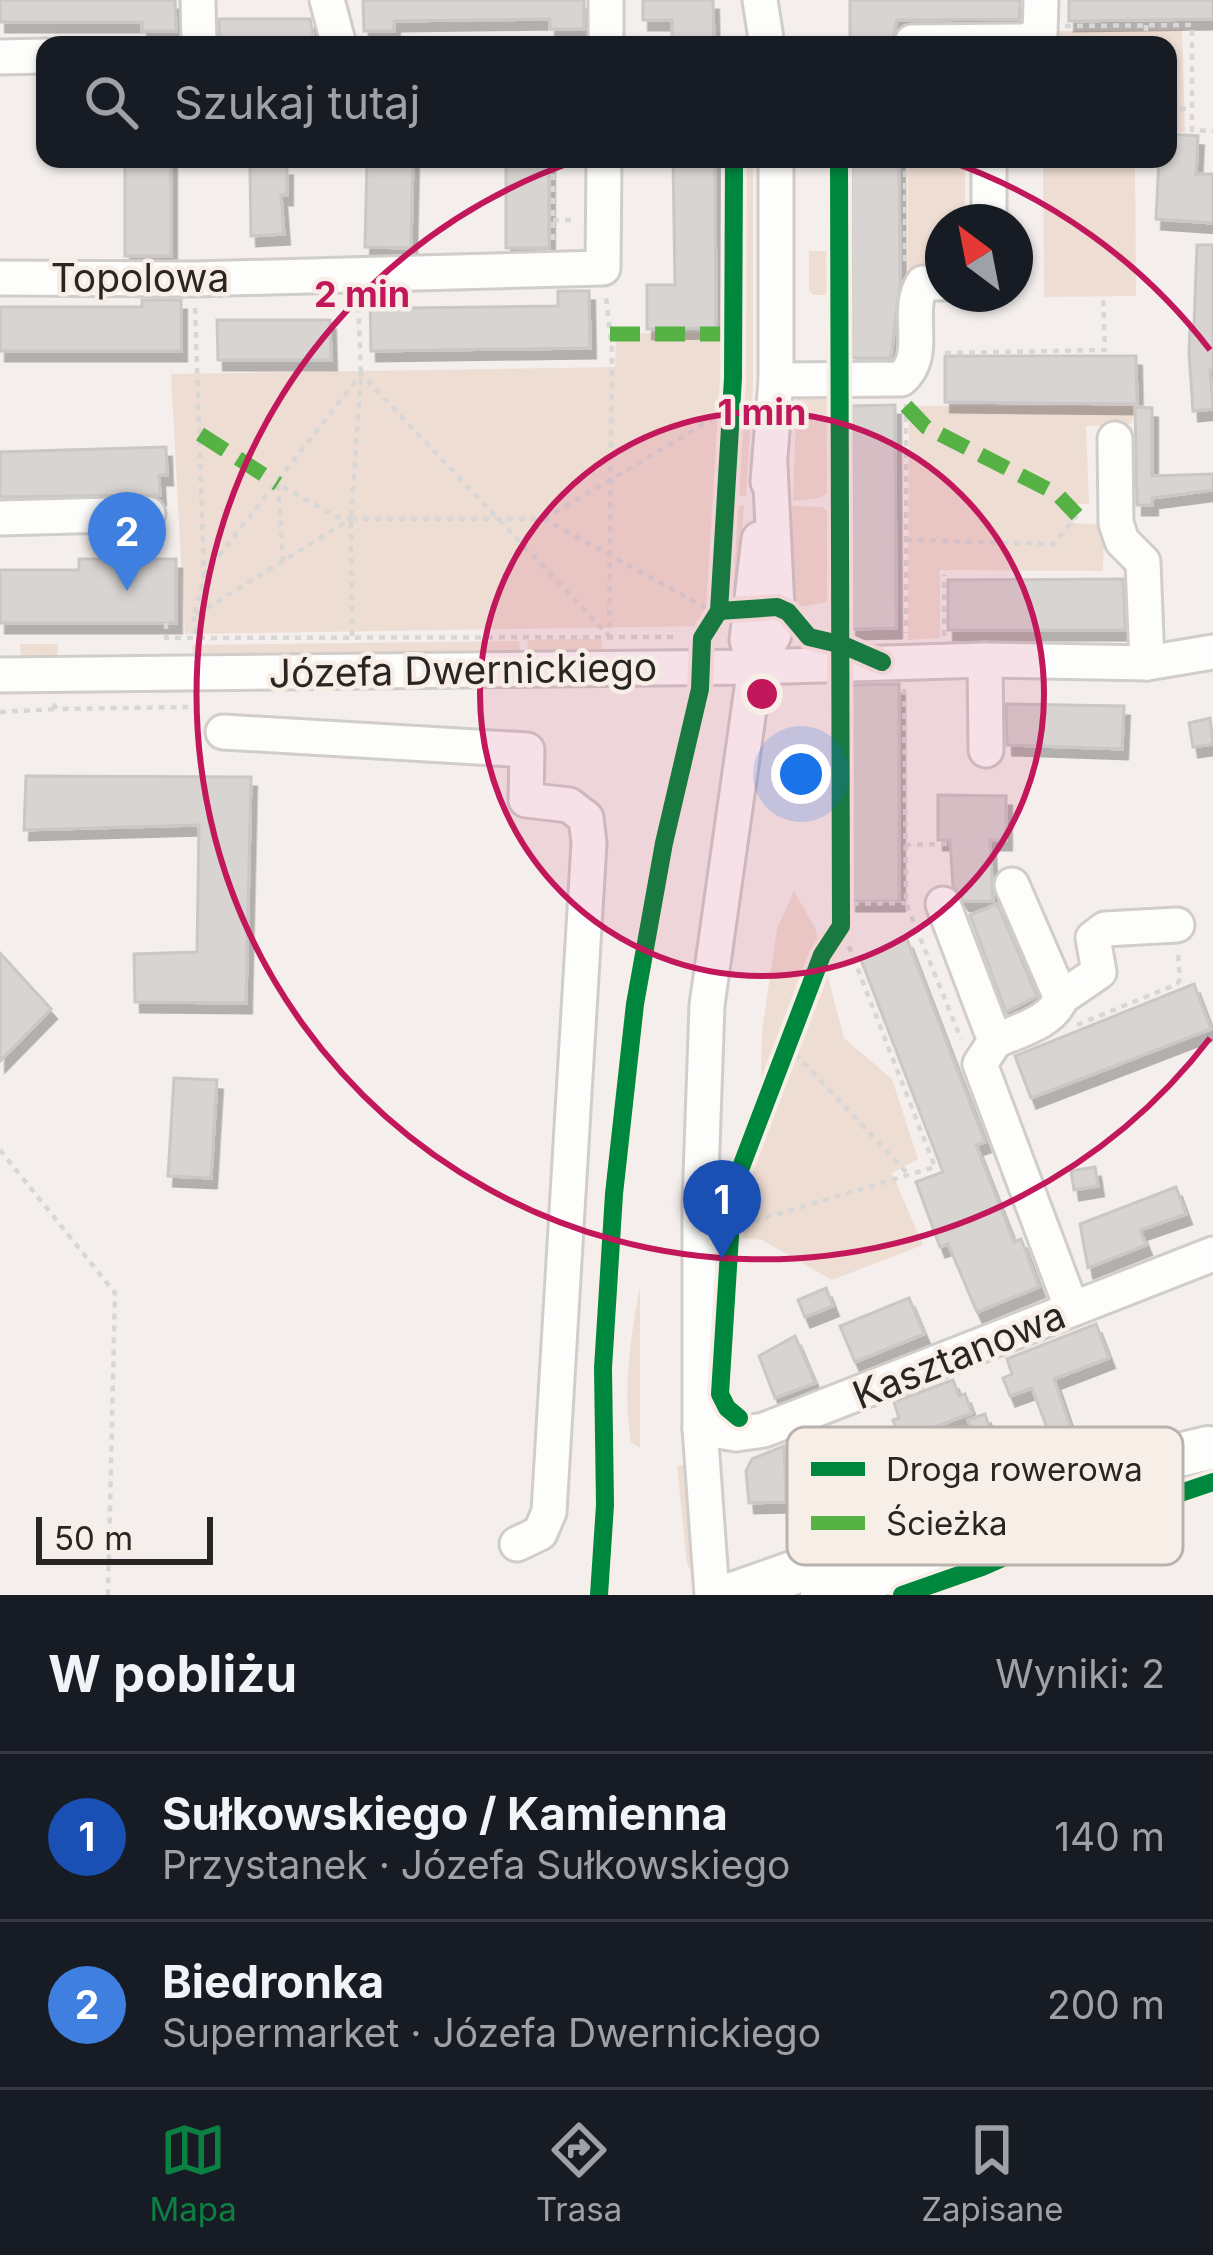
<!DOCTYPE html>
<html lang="pl">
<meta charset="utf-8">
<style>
body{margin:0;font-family:Inter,sans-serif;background:#20242c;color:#f1f3f6}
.compass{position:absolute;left:925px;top:204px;width:108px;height:108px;border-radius:50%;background:#171b24;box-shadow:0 3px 9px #0004;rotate:328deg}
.scale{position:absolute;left:36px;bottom:30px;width:177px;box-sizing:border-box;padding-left:12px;border:6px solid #292523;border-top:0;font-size:33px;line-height:42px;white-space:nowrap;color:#292523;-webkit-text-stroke:9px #f7eee8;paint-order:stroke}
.you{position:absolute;left:801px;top:774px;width:42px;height:42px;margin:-30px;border:9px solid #fff;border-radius:50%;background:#1a73e8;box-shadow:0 0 0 18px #1a73e833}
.badge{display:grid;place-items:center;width:78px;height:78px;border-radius:50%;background:#0b8043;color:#fff;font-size:39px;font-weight:700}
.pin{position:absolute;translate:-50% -99px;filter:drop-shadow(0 3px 6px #0008)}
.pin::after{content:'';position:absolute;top:63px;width:42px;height:36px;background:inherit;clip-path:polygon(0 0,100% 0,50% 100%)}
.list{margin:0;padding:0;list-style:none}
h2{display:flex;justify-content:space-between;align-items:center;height:156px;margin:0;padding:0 48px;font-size:51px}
h2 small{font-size:39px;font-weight:400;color:#9ea1a6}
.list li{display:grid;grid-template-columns:78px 1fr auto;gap:36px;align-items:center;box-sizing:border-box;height:168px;padding:0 48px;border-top:3px solid #363941}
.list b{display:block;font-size:45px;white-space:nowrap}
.list p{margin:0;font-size:39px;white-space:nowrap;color:#9ea1a6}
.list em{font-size:39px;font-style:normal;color:#9ea1a6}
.icon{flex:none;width:66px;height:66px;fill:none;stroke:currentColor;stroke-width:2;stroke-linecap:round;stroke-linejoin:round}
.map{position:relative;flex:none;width:1213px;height:1595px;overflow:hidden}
.search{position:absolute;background:#171b24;box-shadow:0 3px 9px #0004;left:36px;right:36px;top:36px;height:132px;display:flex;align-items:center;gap:30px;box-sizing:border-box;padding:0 42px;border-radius:24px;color:#9ea1a6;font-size:45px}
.sheet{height:492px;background:#171b24}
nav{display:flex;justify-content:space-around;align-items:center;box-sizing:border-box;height:168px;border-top:3px solid #363941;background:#171b24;font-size:33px;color:#9ea1a6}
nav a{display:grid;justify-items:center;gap:6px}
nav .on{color:#0b8043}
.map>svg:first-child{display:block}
.green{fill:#eeddd3}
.building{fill:#d8d4d2;stroke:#cbc7c6;stroke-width:3;filter:url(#shadow)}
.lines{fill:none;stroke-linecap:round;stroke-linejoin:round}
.minor-casing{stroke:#d1cdcb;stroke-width:39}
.major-casing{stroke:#d1cdcb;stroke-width:48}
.path{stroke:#d9d7d6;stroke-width:4.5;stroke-dasharray:6 6;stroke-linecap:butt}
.minor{stroke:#fdfdfc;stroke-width:33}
.major{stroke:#fdfdfc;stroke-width:42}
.quiet{stroke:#56b245;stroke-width:15;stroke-dasharray:30 15;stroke-linecap:butt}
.cycleway-casing{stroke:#f7eee8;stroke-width:26}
.cycleway{stroke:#00873e;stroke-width:18}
.ring{fill:none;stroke:#c2185b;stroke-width:6}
.labels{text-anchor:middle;stroke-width:9;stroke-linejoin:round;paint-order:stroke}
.street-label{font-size:39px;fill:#292523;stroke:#f7eee8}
.key{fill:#f7eee8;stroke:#b9b2ad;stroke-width:3}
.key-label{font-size:33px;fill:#292523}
.centre{fill:#c2185b;stroke:#f7eee8;stroke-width:6}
.ring-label{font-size:36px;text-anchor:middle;font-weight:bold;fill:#c2185b;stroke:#f7eee8;stroke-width:9;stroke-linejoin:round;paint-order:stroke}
</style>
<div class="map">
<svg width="1213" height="1595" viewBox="0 0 1213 1595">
<defs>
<filter id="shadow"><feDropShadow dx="5.5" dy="10" stdDeviation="0" flood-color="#0004"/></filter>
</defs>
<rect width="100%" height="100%" fill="#f4efec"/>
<g class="green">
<path d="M1182,30l3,102h-17v-87h-118v-14z"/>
<path d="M737,159h16v227l-7,110h-5l-8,-6 5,-100 4,-4 -5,-1z"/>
<path d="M908,159h57v63h-22v53h-35z"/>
<path d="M1043,159h92l1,137 -92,1z"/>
<path d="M809,251h20l6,7 -1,25 -5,12h-16l-4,-5z"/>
<path d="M730,332l-17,275 -7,19 -521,8 -14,-260 444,-7 1,-33z"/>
<path d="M797,388l39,4 -2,97 -15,9 -26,3z"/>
<path d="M909,406h227l-5,18 -45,2 3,78h-16l1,19 30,2 -1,46 -163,-1v68l-32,2z"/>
<path d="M744,505l-6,91 -13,-1 7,-82 5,-7z"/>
<path d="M792,506l30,1 11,8 1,86 -41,7 -9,-3z"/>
<path d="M587,639l14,1 2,13h-76l1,-13z"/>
<path d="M519,641l2,13 -328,3 -1,-12z"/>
<path d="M20,644h38l-1,15h-36z"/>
<path d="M794,891l21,37 29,110 48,41 26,80 -26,14 31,72 -91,35 -70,-40 -20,-2 -2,-39 20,-63 2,-104 15,-103z"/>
<path d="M640,1285v163l-9,-6c-9,-53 0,-105 9,-157z"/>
<path d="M689,1464l5,108 -2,1 -5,-9 -10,-98z"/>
</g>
<g class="building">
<path d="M0,0h175l1,31h-34v-9h-142z"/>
<path d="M363,0h221v29h-34v-10l-156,2v10h-30z"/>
<path d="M643,0h70l1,45h-42v-25h-29z"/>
<path d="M850,0h170l-1,19 -122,1 -6,25h-41z"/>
<path d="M1069,0h144v19l-144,2z"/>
<path d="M219,19h91l5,26h-95z"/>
<path d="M1168,134l30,2 -2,38h17v49l-57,-4 3,-60h9z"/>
<rect x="125" y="159" width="46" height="97"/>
<path d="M367,159h46l-2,89 -46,-1z"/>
<rect x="506" y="159" width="43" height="89"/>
<path d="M673,159h42l1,169 -69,1v-44h28z"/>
<path d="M851,159h48l1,124 -9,75h-39z"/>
<path d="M250,166h37v29h-6l3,39 -33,2z"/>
<path d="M1197,245h16v125h-3l3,39 -20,2 -4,-57 1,-28h4z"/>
<path d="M558,291h31l1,57 -219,3 -1,-55h35v12l153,-2z"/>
<path d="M142,300h39v51h-181v-44h142z"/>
<path d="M217,320h113l1,40h-113z"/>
<path d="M945,356h191l1,48 -192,-2z"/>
<path d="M895,405l1,223 -45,1 1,-223z"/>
<path d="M1135,407l17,1v68l61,-2v16l-61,8v7h-15z"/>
<path d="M166,447l1,28h-8l1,20 -160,2v-45z"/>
<path d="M79,559h97v64h-176v-53h79z"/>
<path d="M1123,579l2,51h-177v-50z"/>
<path d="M899,684v217h-48v-216z"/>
<path d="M1006,704l118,2 -2,43 -115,-4z"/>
<path d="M1210,718l3,26 -20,3 -4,-24z"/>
<path d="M26,776l225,1 -5,226 -111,-1 -1,-48 63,-2 2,-127 -175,5z"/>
<path d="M938,795l68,1v44h-16l3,61h-29l-11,-15 -3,-46h-12z"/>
<path d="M997,904l40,92 -31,16 -36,-97z"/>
<path d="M907,939l78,203 -9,3 38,97 7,-3 18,48 -62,25 -29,-68 -8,3 -24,-65 27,-10 -83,-215z"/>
<path d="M0,953l51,56 -51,52z"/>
<path d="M1194,984l17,45 -180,69 -16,-42z"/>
<path d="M174,1078l43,2 -6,98 -43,-2z"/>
<path d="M1095,1167l3,19 -24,4 -3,-19z"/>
<path d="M1176,1187l10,27 -46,16 6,15 -58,23 -8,-44z"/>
<path d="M826,1288l7,18 -28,11 -7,-17z"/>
<path d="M909,1298l15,36 -69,28 -15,-36z"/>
<path d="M1096,1324l13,34 -55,21 19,55 -21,7 -20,-53 -22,8 -7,-18 9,-4 -5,-15z"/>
<path d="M795,1336l20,47 -40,15 -16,-42z"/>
<path d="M953,1380l6,16 6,-2 7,19 -72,27 -7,-20 6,-2 -5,-16z"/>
<path d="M985,1414l10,32 -17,5 -10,-31z"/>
<path d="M784,1446l2,56 -37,1 -3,-32 6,-12z"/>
</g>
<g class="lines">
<defs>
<g id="minor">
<path d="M198,0l1,45"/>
<path d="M327,0l12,45"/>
<path d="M760,0l7,45"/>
<path d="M606,45v-45"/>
<path d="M912,45v-3l113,-1 15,-7 1,-34"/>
<path d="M0,57l45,-1"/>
<path d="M989,159v63"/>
<path d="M0,278l194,1 409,-11 1,-109"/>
<path d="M776,380l125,-1c29,-24 3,-67 22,-96h20"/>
<path d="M1115,439l1,84 6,18 21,21 4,101"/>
<path d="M768,482l8,-102v-221"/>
<path d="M0,518l148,-4"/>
<path d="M985,660l1,90"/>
<path d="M755,667l-8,-27 12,-101"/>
<path d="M0,675l755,-8 230,-7 162,3 66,-11"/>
<path d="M223,732l304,18 -1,50 43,5 17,13 3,25 -40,669 -9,21 -23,11"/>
<path d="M943,904l52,137 -15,23 92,245"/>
<path d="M1061,998l38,-26 -6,-34 12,-9 72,-4"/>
<path d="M995,1041c22,-10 58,-19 66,-43l-49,-113"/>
<path d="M700,1428l36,6 28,-4 449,-176"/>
<path d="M712,1595l-12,-167v-224l7,-199 48,-338 19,-32 3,-28 -7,-142"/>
</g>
<g id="major">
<path d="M730,1595l285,-100 193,-47"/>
<path d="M822,1595l247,-88"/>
</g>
</defs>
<use href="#minor" class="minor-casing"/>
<use href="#major" class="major-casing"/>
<g class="path">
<path d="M1146,25v20"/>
<path d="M1065,26l127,-1v105l21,1"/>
<path d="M1168,108l24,1"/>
<path d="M553,160h24"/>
<path d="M553,220h24"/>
<path d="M553,240v-81"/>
<path d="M905,261v-102"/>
<path d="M195,308l9,267 -10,41 157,-97 -14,-2 -59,-33 5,77"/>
<path d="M945,353l160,-3 -2,-54"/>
<path d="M906,404v229"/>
<path d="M351,519h193l166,91 9,1"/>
<path d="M544,519l187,-111"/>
<path d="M906,540l148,4 23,-29"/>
<path d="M204,575l157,-201 248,262 3,-286 -6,-53"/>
<path d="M194,616l2,22"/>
<path d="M166,623v15l513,-1"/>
<path d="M352,636l-1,-117 10,-145 -3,-75"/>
<path d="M944,636v-61"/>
<path d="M904,689l2,214 55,136"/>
<path d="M53,704l4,5 131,-2"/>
<path d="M0,712l57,-3"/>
<path d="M905,845l81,-2"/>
<path d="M841,904l65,-1"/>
<path d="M1077,1025l100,-41 3,-5 -2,-25"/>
<path d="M787,1045l122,130"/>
<path d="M0,1150l115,143 -7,302"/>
<path d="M731,1228l204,-61 -94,-241"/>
</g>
<use href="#minor" class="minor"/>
<use href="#major" class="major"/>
<g class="quiet">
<path d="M610,334h123"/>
<path d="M906,406l20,21 131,67 20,21"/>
<path d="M200,434l78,50"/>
</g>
<defs>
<g id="cycleway">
<path d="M719,611l58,-4 11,5 21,25 34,8 39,17"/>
<path d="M739,1418l-12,-10 -7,-14 13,-206 89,-233 19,-29 -2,-767"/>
<path d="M599,1595l6,-90 -2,-137 11,-174 21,-190 29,-161 36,-154 2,-51 17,-27 14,-233 1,-219"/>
<path d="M902,1595l80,-28 68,-30 163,-55"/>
</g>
</defs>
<use href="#cycleway" class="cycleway-casing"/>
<use href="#cycleway" class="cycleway"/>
</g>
<circle cx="762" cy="694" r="282" fill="#c2185b" fill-opacity=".12"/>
<g class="ring">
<circle cx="762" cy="694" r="282"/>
<path d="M1210 1038A565 565 0 1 1 578 160M946 160A565 565 0 0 1 1210 350"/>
</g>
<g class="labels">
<g class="street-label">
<text x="140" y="292">Topolowa</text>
<text transform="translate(463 670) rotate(-1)" y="14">Józefa Dwernickiego</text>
<text transform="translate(959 1355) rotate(-22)" y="14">Kasztanowa</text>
</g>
</g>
<rect x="787" y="1427" width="396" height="138" rx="18" class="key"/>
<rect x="811" y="1462" width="54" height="14" fill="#00873e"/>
<rect x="811" y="1516" width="54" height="14" fill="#56b245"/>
<g class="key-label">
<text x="886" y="1481">Droga rowerowa</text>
<text x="886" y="1535">Ścieżka</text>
</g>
<circle cx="762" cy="694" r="18" class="centre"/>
<g class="ring-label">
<text x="362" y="307">2 min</text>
<text x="762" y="425">1 min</text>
</g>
</svg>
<svg class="compass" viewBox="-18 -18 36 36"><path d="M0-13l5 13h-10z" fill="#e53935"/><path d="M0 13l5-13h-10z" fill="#9ea1a6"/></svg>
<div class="scale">50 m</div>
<div class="you"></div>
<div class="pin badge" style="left:722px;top:1259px;background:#1a4fb4">1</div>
<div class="pin badge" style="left:127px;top:591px;background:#3f7fe0">2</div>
<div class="search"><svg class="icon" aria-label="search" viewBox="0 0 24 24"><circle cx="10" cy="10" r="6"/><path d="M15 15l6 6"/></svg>Szukaj tutaj</div>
</div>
<section class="sheet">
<h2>W pobliżu<small>Wyniki: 2</small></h2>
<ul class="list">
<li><span class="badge" style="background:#1a4fb4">1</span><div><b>Sułkowskiego / Kamienna</b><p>Przystanek · Józefa Sułkowskiego</p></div><em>140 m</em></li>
<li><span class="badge" style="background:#3f7fe0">2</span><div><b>Biedronka</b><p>Supermarket · Józefa Dwernickiego</p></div><em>200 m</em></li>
</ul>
</section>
<nav>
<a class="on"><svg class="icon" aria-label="map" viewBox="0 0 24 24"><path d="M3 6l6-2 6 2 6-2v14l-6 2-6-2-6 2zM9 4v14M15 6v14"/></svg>Mapa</a>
<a><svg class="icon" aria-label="directions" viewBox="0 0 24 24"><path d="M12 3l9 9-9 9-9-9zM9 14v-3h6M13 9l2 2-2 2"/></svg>Trasa</a>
<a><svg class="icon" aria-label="saved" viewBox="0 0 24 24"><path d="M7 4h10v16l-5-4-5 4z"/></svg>Zapisane</a>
</nav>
